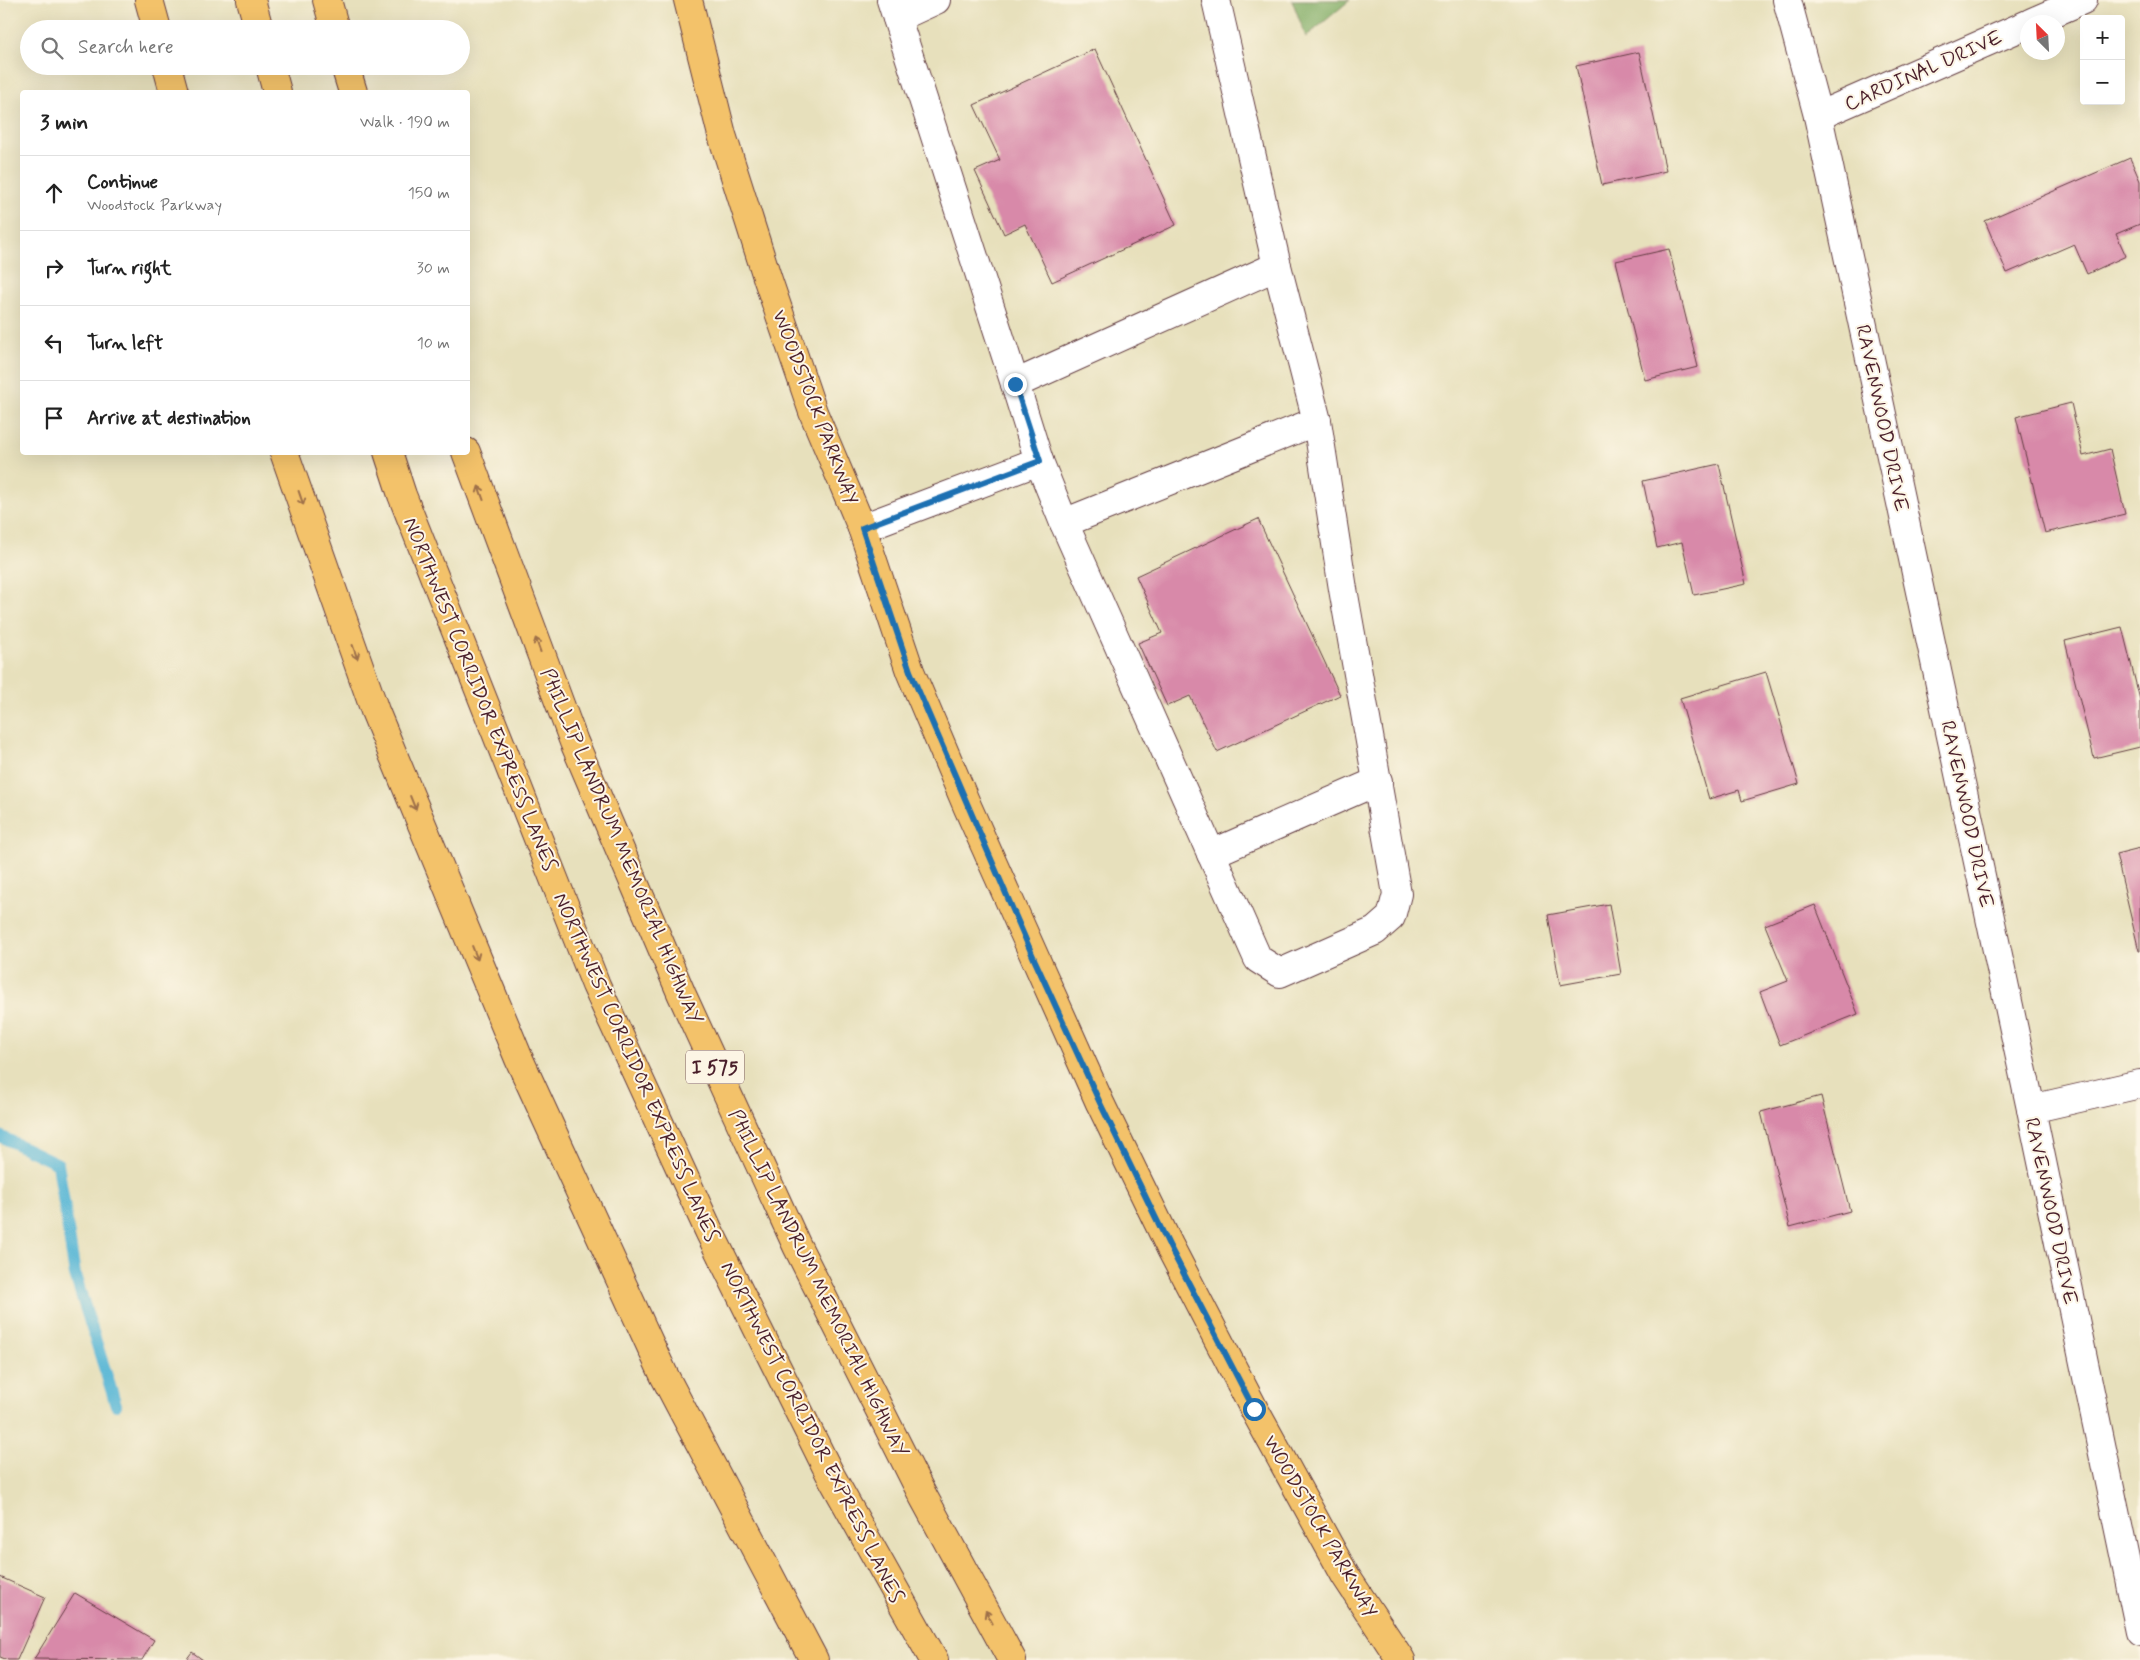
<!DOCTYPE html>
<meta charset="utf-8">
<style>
body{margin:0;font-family:Mynerve,sans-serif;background:#f6f6f6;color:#222}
.controls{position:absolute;right:15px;top:15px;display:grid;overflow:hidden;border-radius:5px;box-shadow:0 5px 20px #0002}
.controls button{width:45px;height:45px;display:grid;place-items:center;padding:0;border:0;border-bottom:1px solid #e0e0e0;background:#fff;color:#222;font:25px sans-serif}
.compass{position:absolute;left:2020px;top:15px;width:45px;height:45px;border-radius:50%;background:#fff;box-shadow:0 5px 20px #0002;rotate:336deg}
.stop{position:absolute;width:15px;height:15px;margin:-11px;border:4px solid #1f6fb2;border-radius:50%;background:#fff}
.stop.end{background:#1f6fb2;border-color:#fff;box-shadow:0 1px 5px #0008}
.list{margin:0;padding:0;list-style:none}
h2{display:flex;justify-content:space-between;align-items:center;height:65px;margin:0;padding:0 20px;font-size:21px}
h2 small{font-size:16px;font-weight:400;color:#767676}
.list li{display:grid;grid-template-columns:32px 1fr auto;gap:15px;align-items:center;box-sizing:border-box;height:75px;padding:0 20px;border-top:1px solid #e0e0e0}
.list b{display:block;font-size:19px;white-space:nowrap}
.list p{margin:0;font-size:16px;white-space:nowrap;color:#767676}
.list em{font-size:16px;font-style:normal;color:#767676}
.icon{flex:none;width:28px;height:28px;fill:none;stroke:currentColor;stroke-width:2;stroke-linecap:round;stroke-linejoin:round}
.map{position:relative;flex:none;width:2140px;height:1660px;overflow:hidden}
.search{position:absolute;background:#fff;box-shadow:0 5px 20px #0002;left:20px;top:20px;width:450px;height:55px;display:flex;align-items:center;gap:12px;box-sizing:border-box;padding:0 18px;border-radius:28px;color:#767676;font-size:19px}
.panel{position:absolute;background:#fff;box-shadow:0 5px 20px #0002;left:20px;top:90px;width:450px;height:365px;border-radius:5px}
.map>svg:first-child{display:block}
.forest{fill:#80ac63;stroke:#656647}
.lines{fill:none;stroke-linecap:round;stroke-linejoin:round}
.stream{stroke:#56b6d5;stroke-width:12}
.building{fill:#d889a9}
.minor-casing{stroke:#623c41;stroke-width:30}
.major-casing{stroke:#623c41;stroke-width:30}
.highway-casing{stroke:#623c41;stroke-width:30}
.minor{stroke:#fff;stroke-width:28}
.major{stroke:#f3c26a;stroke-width:28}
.highway{stroke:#f3c26a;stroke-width:28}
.oneway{stroke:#9e704a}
.route{stroke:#1f6fb2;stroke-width:6}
.labels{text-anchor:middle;stroke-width:4;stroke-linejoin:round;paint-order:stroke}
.shield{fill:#fcf5e5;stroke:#7f5f63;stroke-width:1}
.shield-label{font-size:19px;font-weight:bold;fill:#4a1f2b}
.street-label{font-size:20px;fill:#4a1f2b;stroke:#fcf5e5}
</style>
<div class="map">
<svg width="2140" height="1660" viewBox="0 0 2140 1660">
<rect width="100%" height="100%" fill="#fcf5e5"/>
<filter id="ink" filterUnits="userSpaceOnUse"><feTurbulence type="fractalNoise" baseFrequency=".02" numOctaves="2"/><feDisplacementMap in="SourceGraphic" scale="10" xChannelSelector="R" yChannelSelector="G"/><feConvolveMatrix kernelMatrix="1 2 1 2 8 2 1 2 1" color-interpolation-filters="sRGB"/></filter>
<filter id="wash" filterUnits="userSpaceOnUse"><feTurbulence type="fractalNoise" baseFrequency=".0096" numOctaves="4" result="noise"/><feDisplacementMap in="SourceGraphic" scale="20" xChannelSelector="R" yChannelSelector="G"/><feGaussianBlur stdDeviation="1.12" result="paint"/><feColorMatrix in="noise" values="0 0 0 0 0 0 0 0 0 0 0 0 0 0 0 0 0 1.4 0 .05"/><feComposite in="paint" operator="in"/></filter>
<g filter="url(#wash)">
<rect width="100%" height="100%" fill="#e7e0bc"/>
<path class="forest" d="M1292,0h58l-44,37z"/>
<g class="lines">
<path class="stream" d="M0,1136l58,28 17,111 41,130"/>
</g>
<g id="blocks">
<g class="building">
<path d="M1095,49l81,176 -124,57 -27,-58 -21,10 -29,-63 25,-11 -26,-55z"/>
<path d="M1639,52l27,119 -64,14 -26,-119z"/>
<path d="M2130,158l10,23v43l-24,10 10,22 -39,18 -13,-30 -67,29 -22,-52z"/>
<path d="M1669,249l29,118 -53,13 -29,-119z"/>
<path d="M2071,403l12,53 27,-7 15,65 -80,19 -29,-116z"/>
<path d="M1719,464l27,120 -52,11 -12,-53 -25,6 -14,-67z"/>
<path d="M1258,519l82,176 -123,57 -27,-56 -23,10 -29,-63 24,-10 -26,-57z"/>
<path d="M2122,627l18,73v47l-46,11 -29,-117z"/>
<path d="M1766,672l33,112 -57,17 -3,-11 -30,9 -29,-101z"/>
<path d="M2140,848v103h-1l-23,-97z"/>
<path d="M1609,904l12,70 -61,11 -12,-70z"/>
<path d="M1815,905l43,109 -78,31 -20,-53 28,-11 -23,-56z"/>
<path d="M1821,1096l29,115 -60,16 -29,-115z"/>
<path d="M0,1577l45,20 -28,63h-9l-8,-3z"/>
<path d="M75,1593l79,47 -12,20 -108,-1z"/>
<path d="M192,1652l11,8h-17z"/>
</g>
</g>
</g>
<g filter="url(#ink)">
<use href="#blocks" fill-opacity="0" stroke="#623c41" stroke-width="1"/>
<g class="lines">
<defs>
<g id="minor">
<path d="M891,0l124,384"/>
<path d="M1216,0l61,266"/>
<path d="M1787,0l31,116 213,993 109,522"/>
<path d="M897,18l39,-18"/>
<path d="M2032,22l51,-22"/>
<path d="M1818,116l210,-92"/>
<path d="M1039,461l-24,-77 262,-118 40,155 -253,102"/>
<path d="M862,528l177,-67 25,62 194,436 22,14 95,-42 16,-14 6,-23 -54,-305 -26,-168"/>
<path d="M1211,854l167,-73"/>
<path d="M2031,1109l109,-25"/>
</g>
<path id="major" d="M688,0l34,135 46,145 45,132 49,116 48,143 58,137 132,295 70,144 84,162 91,166 56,85"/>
<g id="highway">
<path d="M149,0l8,29"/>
<path d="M251,0l8,29"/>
<path d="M327,0l8,29"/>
<path d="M167,66l7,26"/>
<path d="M270,66l7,26"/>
<path d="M345,66l8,26"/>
<path d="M284,452l91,259 144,348 145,316 150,285"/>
<path d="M388,452l14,43 194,490 113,246 122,245 103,184"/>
<path d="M466,452l108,290 108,253 115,251 126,250 89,164"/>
</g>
</defs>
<use href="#minor" class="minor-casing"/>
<use href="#major" class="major-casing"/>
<use href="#highway" class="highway-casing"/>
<use href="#minor" class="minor"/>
<use href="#major" class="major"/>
<use href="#highway" class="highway"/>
</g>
<defs><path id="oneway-shaft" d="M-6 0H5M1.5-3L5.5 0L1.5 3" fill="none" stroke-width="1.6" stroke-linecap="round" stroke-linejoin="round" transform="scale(1.25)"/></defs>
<g class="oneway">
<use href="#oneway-shaft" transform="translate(481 493) rotate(-110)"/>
<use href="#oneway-shaft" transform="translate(301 498) rotate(71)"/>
<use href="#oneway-shaft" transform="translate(538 645) rotate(-110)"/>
<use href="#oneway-shaft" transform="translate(355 652) rotate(71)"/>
<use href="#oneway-shaft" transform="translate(413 803) rotate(68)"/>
<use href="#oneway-shaft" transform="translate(475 953) rotate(68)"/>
<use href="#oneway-shaft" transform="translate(989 1617) rotate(-119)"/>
</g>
</g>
<g class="lines" filter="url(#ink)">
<path class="route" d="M1015,384l25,77 -178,67 48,143 125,290 65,142 70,144 84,162"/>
</g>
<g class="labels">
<rect class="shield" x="686" y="1050.5" width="58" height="33" rx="4"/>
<g class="shield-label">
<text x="715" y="1074">I 575</text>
</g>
<g class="street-label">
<text transform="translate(1923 70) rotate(-24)" y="7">CARDINAL DRIVE</text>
<text transform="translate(816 407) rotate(69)" y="7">WOODSTOCK PARKWAY</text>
<text transform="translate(1883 418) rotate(78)" y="7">RAVENWOOD DRIVE</text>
<text transform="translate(481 694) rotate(68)" y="7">NORTHWEST CORRIDOR EXPRESS LANES</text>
<text transform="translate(1968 814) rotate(78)" y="7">RAVENWOOD DRIVE</text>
<text transform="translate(622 846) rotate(67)" y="7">PHILLIP LANDRUM MEMORIAL HIGHWAY</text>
<text transform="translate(637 1067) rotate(66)" y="7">NORTHWEST CORRIDOR EXPRESS LANES</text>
<text transform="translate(2052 1211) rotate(78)" y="7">RAVENWOOD DRIVE</text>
<text transform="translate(819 1283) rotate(64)" y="7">PHILLIP LANDRUM MEMORIAL HIGHWAY</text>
<text transform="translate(813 1432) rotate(63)" y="7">NORTHWEST CORRIDOR EXPRESS LANES</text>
<text transform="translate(1321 1526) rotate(60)" y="7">WOODSTOCK PARKWAY</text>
</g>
</g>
</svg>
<div class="controls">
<button>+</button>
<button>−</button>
</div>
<svg class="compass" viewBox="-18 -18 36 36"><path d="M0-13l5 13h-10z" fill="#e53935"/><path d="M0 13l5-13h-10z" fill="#767676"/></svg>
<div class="stop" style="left:1254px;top:1409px"></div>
<div class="stop end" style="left:1015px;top:384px"></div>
<div class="search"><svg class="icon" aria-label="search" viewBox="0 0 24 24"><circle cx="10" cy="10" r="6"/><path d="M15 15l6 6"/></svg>Search here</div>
<section class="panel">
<h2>3 min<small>Walk · 190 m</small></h2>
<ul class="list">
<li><svg class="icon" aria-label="ahead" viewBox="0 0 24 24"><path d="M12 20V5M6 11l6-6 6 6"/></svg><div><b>Continue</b><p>Woodstock Parkway</p></div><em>150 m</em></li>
<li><svg class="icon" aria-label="right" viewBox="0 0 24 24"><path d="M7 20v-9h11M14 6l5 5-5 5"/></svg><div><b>Turn right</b></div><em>30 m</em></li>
<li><svg class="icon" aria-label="left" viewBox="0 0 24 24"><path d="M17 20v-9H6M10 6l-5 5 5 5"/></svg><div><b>Turn left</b></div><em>10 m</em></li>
<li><svg class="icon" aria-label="arrive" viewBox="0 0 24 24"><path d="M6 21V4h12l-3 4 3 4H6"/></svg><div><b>Arrive at destination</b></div></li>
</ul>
</section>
</div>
